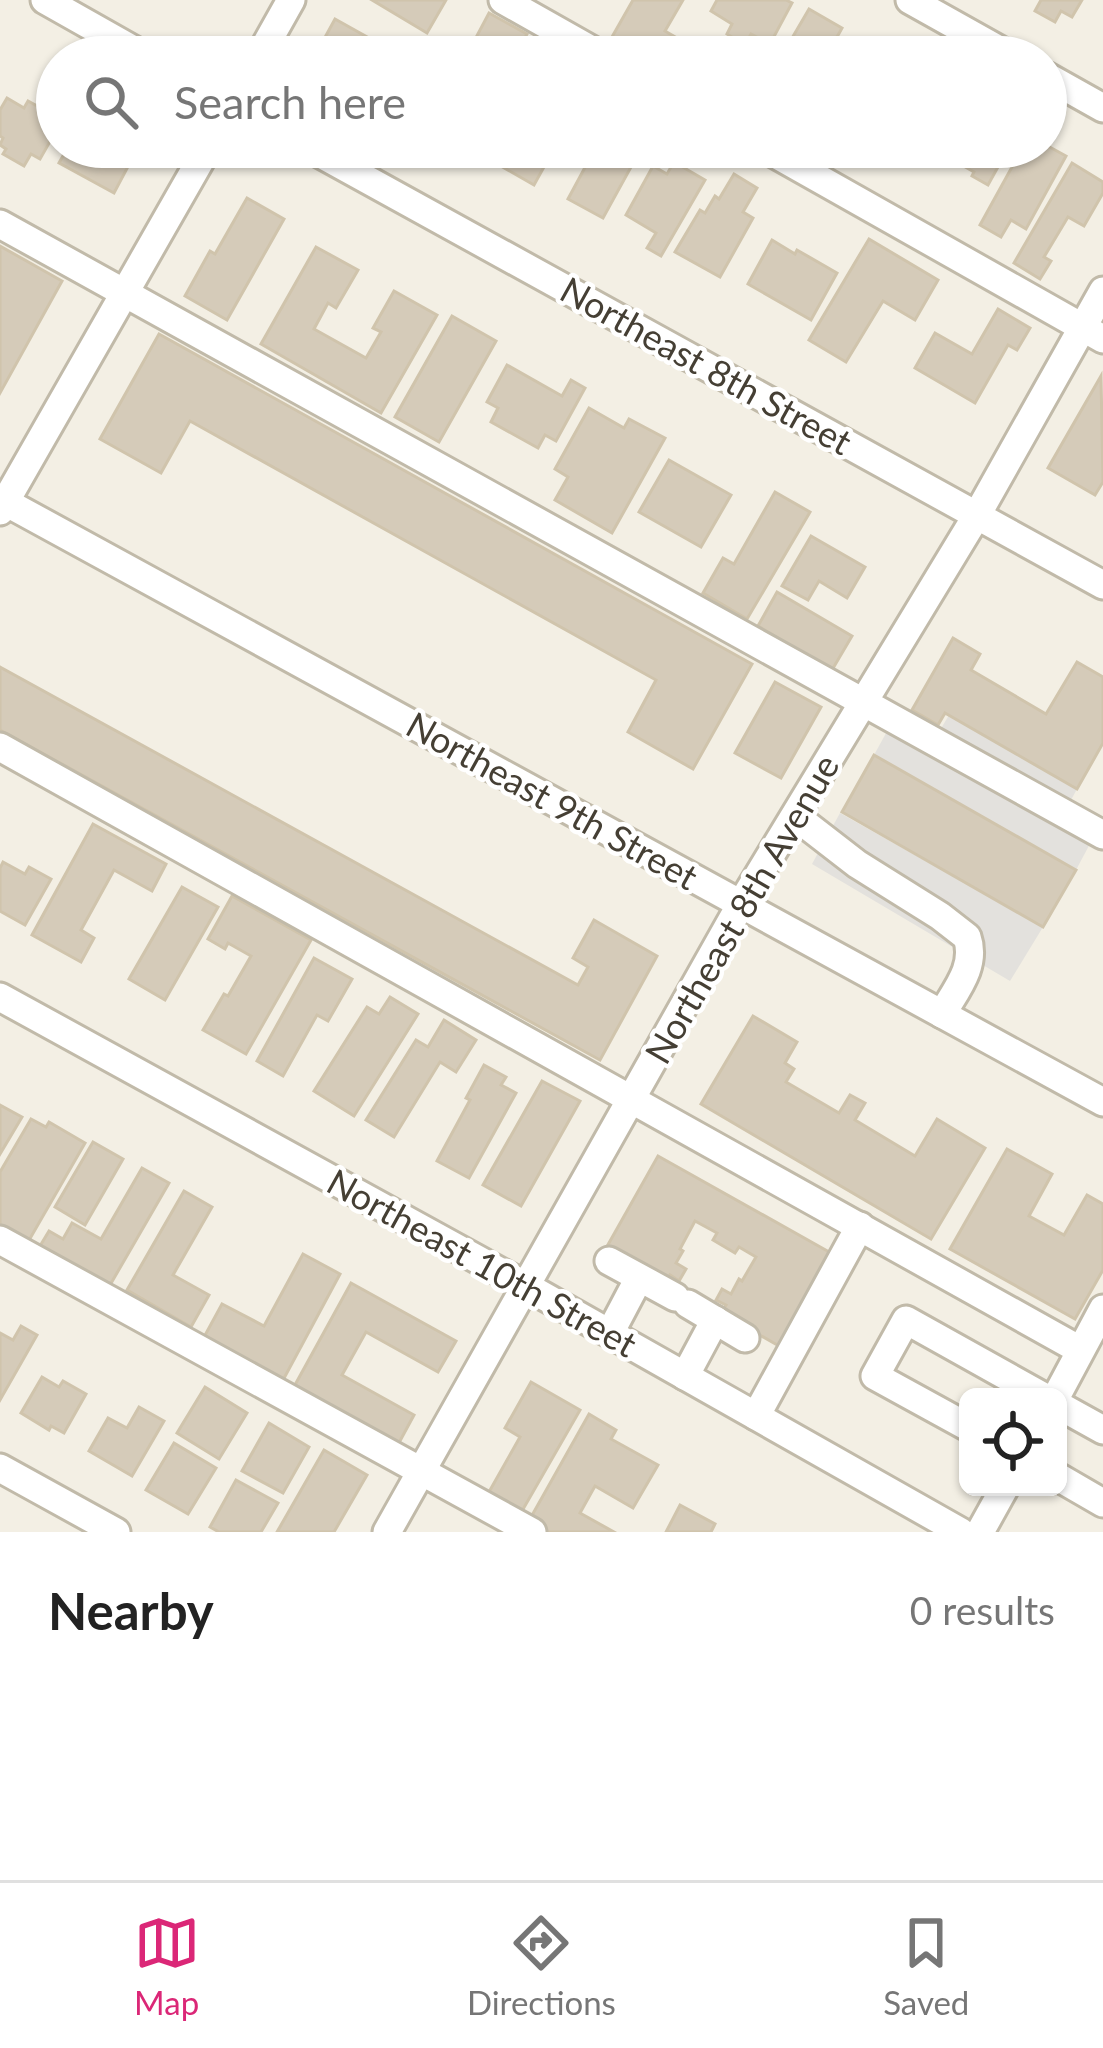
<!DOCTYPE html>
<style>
body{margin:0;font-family:Lato,sans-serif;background:#f2f2f2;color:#222}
.controls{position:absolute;right:36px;bottom:36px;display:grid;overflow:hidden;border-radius:18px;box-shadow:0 3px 9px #0004}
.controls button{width:108px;height:108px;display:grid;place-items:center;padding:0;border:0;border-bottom:3px solid #e0e0e0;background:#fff;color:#222;font:60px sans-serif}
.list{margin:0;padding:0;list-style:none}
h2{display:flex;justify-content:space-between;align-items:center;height:156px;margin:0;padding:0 48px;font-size:51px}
h2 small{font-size:39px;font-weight:400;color:#767676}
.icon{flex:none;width:66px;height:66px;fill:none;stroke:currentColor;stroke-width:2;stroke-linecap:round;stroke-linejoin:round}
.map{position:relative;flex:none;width:1103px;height:1532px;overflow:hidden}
.search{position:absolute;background:#fff;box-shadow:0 3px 9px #0004;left:36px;right:36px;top:36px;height:132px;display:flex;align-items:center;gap:30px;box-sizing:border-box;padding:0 42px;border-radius:66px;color:#767676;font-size:45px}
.sheet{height:348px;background:#fff}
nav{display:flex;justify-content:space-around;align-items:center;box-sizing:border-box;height:168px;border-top:3px solid #e0e0e0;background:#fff;font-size:33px;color:#767676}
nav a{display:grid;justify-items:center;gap:6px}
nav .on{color:#db2777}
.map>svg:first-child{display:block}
.parking{fill:#e3e1dd}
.building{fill:#d5cbb9;stroke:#d0c4ac;stroke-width:3}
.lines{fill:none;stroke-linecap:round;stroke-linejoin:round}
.minor-casing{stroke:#c1baa9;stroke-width:33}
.minor{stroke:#fff;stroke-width:27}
.labels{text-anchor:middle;stroke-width:9;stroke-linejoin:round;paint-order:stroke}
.street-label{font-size:36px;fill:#453f34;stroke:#fff}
</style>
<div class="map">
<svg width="1103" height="1532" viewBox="0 0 1103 1532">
<rect width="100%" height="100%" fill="#f3efe4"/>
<g class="parking">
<path d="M949,715l128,74 -12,22 -129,-74z"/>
<path d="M890,726l202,114 -16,30 -202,-115z"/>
<path d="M840,813l203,114 -33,54 -198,-117z"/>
</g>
<g class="building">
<path d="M372,0h74l-19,33z"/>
<path d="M633,0h50l-18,31 12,7 -11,19h-19l-35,-20z"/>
<path d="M717,0h69l6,3 -22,41 -19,-10 -6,11 -18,-11 5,-10 -21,-13z"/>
<path d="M1041,0h41l-10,17 -11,-6 -6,11 -20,-11z"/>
<path d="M809,9l33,19 -16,29h-45z"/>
<path d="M489,13l38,21 -13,23h-19l-23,-12z"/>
<path d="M335,19l68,38h-77l-9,-5z"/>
<path d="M7,98l17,10 4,-7 29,16v12l-17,30 -9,-5 -7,12 -21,-12 3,-5 -6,-4 3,-7 -3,-2v-26z"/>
<path d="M1046,145l20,11 -40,73 -15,-9 -10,17 -21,-12 43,-78h23z"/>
<path d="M68,147h41l23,12 -18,34 -55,-30z"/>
<path d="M500,147h55l-21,38 -42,-24z"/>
<path d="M596,147h46l-39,71 -35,-19z"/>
<path d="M946,147h63l-21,38 -16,-9 2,-4 -31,-18z"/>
<path d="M674,162l31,18 -44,76 -14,-8 9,-15 -30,-18 27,-49 14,8z"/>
<path d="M1072,163l31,19v11l-19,33 -16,-9 -24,40 7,4 -11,18 -26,-16z"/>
<path d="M734,174l23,14 -14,24 10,6 -33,59 -45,-25 25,-42 5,3 10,-17 4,3z"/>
<path d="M247,198l37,21 -57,101 -42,-24 25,-45 5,3z"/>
<path d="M869,239l69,41 -23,40 -32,-19 -37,61 -37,-22z"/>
<path d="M772,240l23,14 2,-4 40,23 -26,47 -63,-36z"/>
<path d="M0,246l62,35 -62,112z"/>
<path d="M316,247l42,23 -22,38 -8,-5 -14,26 52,29 15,-26 -8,-4 21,-37 43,24 -56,98 -120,-69z"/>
<path d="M998,309l32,19 -13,22 -9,-5 -33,58 -60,-35 20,-35 37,21z"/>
<path d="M452,316l44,25 -57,101 -44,-25z"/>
<path d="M159,334l593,330 -59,105 -65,-37 28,-52 -466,-259 -29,52 -61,-34z"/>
<path d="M507,365l55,31 9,-16 14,8 -29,53 -11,-6 -7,13 -47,-26 7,-14 -11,-6z"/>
<path d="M1101,376l2,106 -8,13 -47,-27z"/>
<path d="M589,408l35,20 5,-9 36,19 -53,95 -57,-33 13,-23 -13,-8z"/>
<path d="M669,460l62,35 -30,52 -62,-35z"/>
<path d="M775,492l35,20 -63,107 -44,-26 20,-35 11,6z"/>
<path d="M811,536l54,31 -18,31 -28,-17 -11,19 -26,-14z"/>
<path d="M777,592l75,44 -20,34 -74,-44z"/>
<path d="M953,638l27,16 -9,16 75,44 31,-52 26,15v66l-26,46 -132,-76 -7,12 -26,-15z"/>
<path d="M0,667l578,318 10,-18 -15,-9 21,-38 63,36 -57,104 -600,-330z"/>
<path d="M775,682l46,25 -40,71 -46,-25z"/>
<path d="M874,755l202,115 -33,57 -201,-115z"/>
<path d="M93,824l73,40 -14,27 -38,-21 -33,60 13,8 -13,24 -49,-27z"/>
<path d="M3,862l22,12 4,-7 22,12 -26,46 -25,-14v-43z"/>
<path d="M182,887l36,20 -53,93 -36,-21z"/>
<path d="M232,896l79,44 -65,114 -43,-24 21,-36 4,2 23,-40 -23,-13 -3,6 -17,-10z"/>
<path d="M314,958l38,21 -24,42 -11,-6 -34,61 -26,-15z"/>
<path d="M390,997l28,17 -64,102 -40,-25 53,-84 12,7z"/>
<path d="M753,1016l44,26 -12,21 9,6 -8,13 53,31 11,-18 15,8 -10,17 60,36 22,-37 48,29 -54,91 -230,-135z"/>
<path d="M444,1020l32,20 -20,32 -16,-10 -46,75 -28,-17 50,-80 12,7z"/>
<path d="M484,1065l22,12 -5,8 15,8 -47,85 -32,-17 33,-61 -4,-2z"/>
<path d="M542,1081l38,20 -59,105 -38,-21z"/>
<path d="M0,1105l22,12 -22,37z"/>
<path d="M31,1119l15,8 3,-5 36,21 -57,99 -28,-16v-54z"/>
<path d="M93,1142l30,17 -38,66 -30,-18z"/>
<path d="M1007,1149l45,25 -23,42 35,19 23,-40 16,9v66l-28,49 -125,-70z"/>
<path d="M658,1156l173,97 -52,93 -58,-33 5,-8 -10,-5 6,-11 9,5 8,-15 3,2 14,-24 -17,-10 -4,6 -22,-13 4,-7 -22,-12 -15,28 3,2 -7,12 10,6 -7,12 -9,-6 -5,9 -60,-34z"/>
<path d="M142,1168l27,15 -63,109 -69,-41 12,-20 14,8 9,-16 29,16z"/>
<path d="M184,1191l28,16 -39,68 36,20 -18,32 -64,-37z"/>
<path d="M303,1254l37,20 -58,108 -79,-43 19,-35 42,22z"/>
<path d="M351,1283l105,58 -18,31 -72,-40 -24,43 72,40 -20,37 -104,-58z"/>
<path d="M21,1326l16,9 -37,65v-67l13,7z"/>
<path d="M42,1377l17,10 4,-6 23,13 -22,39 -13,-7 -2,4 -28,-17z"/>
<path d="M531,1382l49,28 -58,101 -33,-19 31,-55 -15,-9z"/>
<path d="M205,1387l42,26 -28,46 -42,-26z"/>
<path d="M139,1407l25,14 -32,55 -43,-25 19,-33 19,10z"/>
<path d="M589,1414l27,16 -5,9 47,26 -25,43 -38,-22 -15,27 34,19h-77l-11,-6z"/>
<path d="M269,1423l40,24 -26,46 -41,-22z"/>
<path d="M174,1443l42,25 -28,46 -42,-24z"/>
<path d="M324,1450l43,25 -33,57h-57z"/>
<path d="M236,1480l42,23 -17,29h-42l-9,-5z"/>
<path d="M680,1505l35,19 -4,8h-45z"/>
</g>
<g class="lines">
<defs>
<g id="minor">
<path d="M45,0l101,57"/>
<path d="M503,0l101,57"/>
<path d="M910,0l102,57"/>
<path d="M259,57l32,-57"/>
<path d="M1046,76l57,32"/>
<path d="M308,147l795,438"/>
<path d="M763,147l340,192"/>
<path d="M0,224l1103,611"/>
<path d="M0,499l1103,603"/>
<path d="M0,511l208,-364"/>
<path d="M0,747l1080,603"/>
<path d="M795,816l62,48 83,52 27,21c10,29 -11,53 -25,77"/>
<path d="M0,997l526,289 435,246"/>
<path d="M0,1240l532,292"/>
<path d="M609,1261l66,36"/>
<path d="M688,1304l57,34"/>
<path d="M610,1333l29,-55"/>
<path d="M685,1376l30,-56"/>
<path d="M1056,1397l47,-88"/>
<path d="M1058,1405l45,25"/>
<path d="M756,1416l104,-190"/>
<path d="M968,1427l-93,-51 31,-56 138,77"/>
<path d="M0,1468l116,64"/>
<path d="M1058,1477l45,26"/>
<path d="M387,1532l354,-628 236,-389 126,-224"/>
<path d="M980,1532l25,-45"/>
</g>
</defs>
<use href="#minor" class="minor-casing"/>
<use href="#minor" class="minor"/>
</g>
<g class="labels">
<g class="street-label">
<text transform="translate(706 366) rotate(29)" y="13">Northeast 8th Street</text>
<text transform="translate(552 801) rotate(29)" y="13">Northeast 9th Street</text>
<text transform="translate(742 909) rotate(-60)" y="13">Northeast 8th Avenue</text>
<text transform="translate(482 1263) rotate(29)" y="13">Northeast 10th Street</text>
</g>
</g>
</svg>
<div class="controls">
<button><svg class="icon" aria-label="locate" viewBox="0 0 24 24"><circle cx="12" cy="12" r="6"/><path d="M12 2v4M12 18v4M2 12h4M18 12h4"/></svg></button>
</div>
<div class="search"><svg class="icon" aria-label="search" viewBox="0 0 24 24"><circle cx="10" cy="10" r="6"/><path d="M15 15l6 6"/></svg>Search here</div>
</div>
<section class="sheet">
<h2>Nearby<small>0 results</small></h2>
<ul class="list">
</ul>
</section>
<nav>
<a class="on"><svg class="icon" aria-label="map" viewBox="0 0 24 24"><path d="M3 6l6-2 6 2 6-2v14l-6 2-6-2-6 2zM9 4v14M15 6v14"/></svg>Map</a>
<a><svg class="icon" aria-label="directions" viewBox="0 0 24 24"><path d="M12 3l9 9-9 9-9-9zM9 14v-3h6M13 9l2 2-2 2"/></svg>Directions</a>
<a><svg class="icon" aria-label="saved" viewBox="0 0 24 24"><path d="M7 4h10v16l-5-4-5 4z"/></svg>Saved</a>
</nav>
